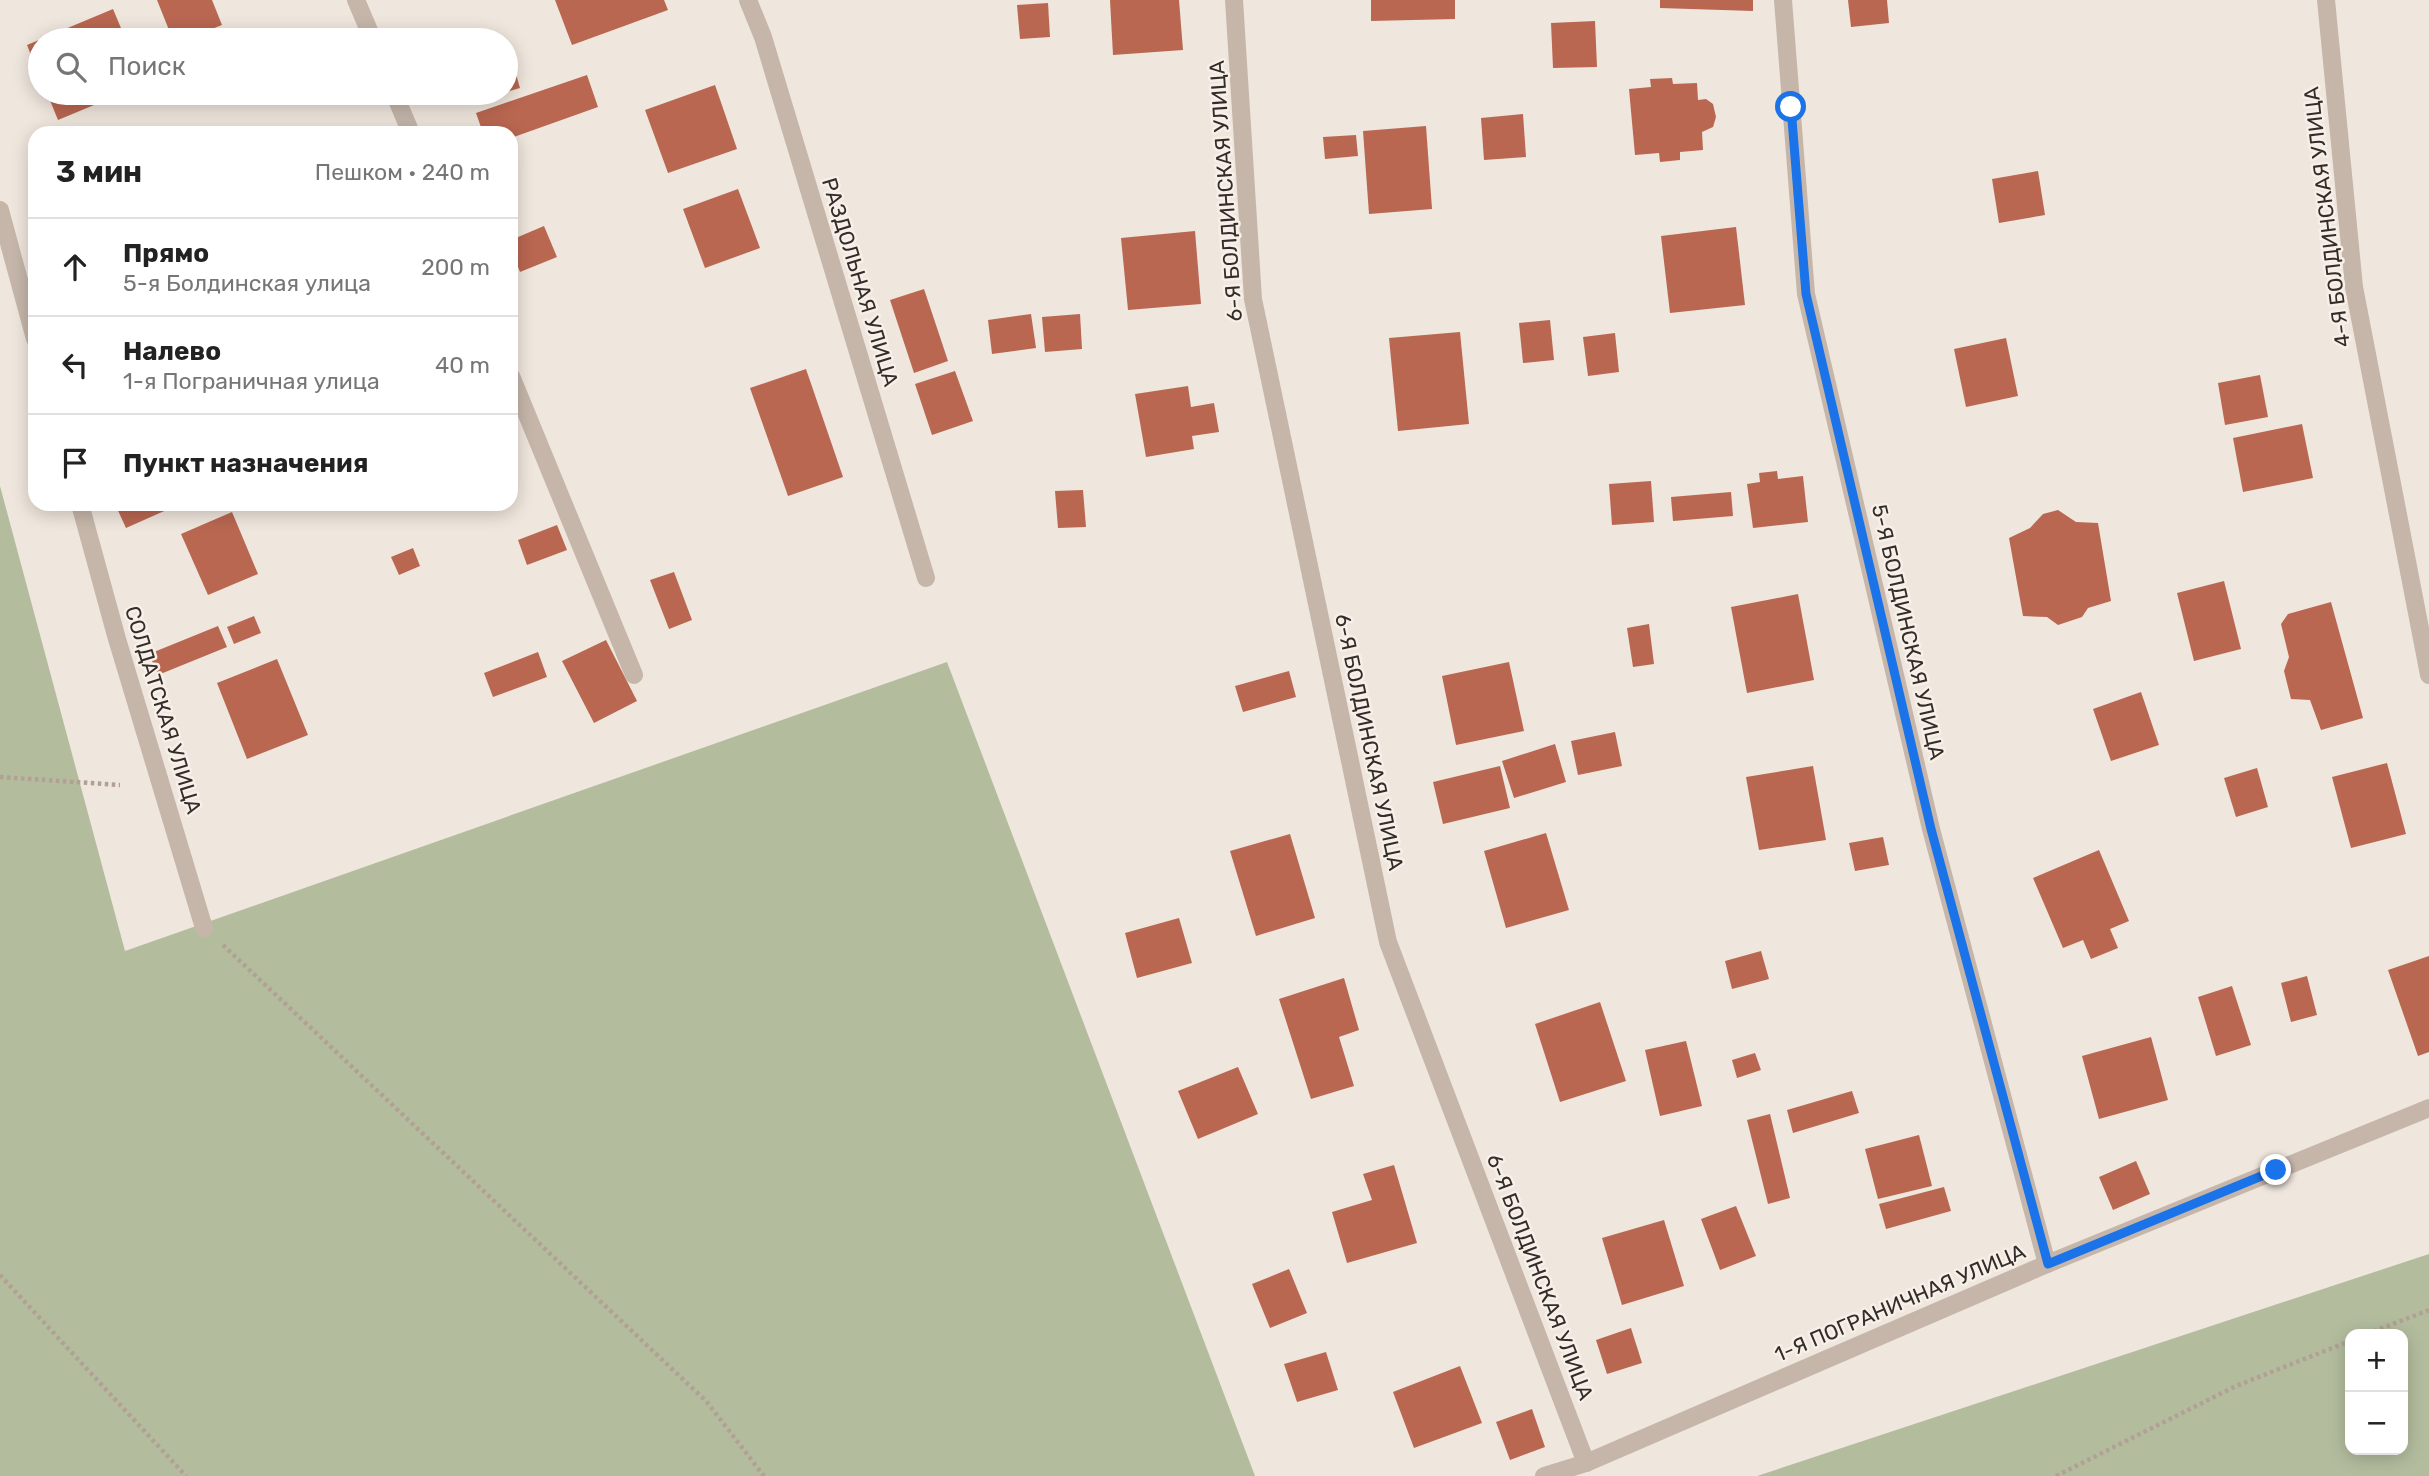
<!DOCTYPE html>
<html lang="ru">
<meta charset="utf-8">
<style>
body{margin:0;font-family:Rubik,sans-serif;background:#f6f6f6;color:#222}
.controls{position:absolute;right:21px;bottom:21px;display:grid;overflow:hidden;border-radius:14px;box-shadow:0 4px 18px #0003}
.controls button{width:63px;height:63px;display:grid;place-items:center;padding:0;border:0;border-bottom:2px solid #e0e0e0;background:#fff;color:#222;font:35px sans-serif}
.stop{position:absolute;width:21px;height:21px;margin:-16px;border:5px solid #1a73e8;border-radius:50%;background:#fff}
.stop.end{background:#1a73e8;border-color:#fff;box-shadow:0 2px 7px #0008}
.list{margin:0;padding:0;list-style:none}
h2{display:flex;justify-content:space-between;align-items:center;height:91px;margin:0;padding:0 28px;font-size:30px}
h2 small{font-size:23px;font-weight:400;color:#767676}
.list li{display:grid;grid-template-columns:46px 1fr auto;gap:21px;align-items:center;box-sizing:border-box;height:98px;padding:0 28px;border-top:2px solid #e0e0e0}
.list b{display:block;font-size:26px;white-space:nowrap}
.list p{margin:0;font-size:23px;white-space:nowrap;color:#767676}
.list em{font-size:23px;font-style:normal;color:#767676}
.icon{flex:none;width:38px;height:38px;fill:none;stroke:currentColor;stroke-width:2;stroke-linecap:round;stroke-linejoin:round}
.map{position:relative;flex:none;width:2429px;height:1476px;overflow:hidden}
.search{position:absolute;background:#fff;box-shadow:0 4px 18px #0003;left:28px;top:28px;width:490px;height:77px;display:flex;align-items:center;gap:18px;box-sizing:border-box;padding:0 24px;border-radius:38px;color:#767676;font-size:26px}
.panel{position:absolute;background:#fff;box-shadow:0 4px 18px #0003;left:28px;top:126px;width:490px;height:385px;border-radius:21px}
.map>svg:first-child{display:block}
.green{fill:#b3bd9e;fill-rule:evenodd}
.building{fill:#b96751}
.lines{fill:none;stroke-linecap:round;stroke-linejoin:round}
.path{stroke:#b2a094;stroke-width:4.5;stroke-dasharray:3.5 3.5;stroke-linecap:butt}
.minor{stroke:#c6b6aa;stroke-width:18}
.route{stroke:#1a73e8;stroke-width:9}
.labels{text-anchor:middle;stroke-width:5;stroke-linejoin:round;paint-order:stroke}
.street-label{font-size:21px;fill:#342c29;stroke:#f7f0e8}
</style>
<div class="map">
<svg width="2429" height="1476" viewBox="0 0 2429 1476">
<rect width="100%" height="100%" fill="#efe6dd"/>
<g class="green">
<path d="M0,486l125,465 822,-289 308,814h-1255z"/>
<path d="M2429,1254v222h-672zM2350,1334h53v116h-53z"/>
</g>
<g class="building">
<path d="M157,0h55l10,25 -38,15h-11z"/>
<path d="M555,0h109l4,10 -96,35z"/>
<path d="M1110,0h69l4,50 -70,5z"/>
<path d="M1371,0h84v19l-84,2z"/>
<path d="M1660,0h93v11l-93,-3z"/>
<path d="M1848,0h39l2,23 -38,4z"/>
<path d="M1048,3l2,34 -30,2 -3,-34z"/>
<path d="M113,9l13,31h-86v38l-13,-33z"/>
<path d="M1595,21l2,46 -44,1 -2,-45z"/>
<path d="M511,57l9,31 -14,4v-33z"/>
<path d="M587,75l11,32 -87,31v-5h-28l-7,-20z"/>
<path d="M1672,78l1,6 24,-1 1,17 8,-1 7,5 3,13 -3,10 -11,5 1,18 -23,2v8l-20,2 -1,-9 -24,2 -6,-66 22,-2 -1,-8z"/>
<path d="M715,85l22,64 -69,24 -23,-63z"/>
<path d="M47,93h76l-65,27z"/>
<path d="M475,93h26l-24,7z"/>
<path d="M1523,114l3,43 -42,3 -3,-42z"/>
<path d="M1426,126l6,83 -63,5 -6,-83z"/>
<path d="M1356,135l2,21 -33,3 -2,-22z"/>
<path d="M2038,171l7,44 -46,8 -7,-44z"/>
<path d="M738,189l22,59 -55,20 -22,-59z"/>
<path d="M544,226l13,31 -37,15 -9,-23v-9z"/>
<path d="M1736,227l9,78 -75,8 -9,-77z"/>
<path d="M1195,231l6,73 -73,6 -7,-72z"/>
<path d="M924,289l24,72 -34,12 -24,-73z"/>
<path d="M1031,314l5,34 -44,6 -4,-34z"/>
<path d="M1080,314l2,35 -37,3 -3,-35z"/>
<path d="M1550,320l4,40 -31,3 -4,-40z"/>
<path d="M1460,332l9,92 -71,7 -9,-93z"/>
<path d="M1615,333l4,39 -31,4 -5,-39z"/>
<path d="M2006,338l12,58 -52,11 -12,-58z"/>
<path d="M806,369l37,108 -55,19 -38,-108z"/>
<path d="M955,371l18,50 -41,14 -17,-51z"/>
<path d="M2260,375l8,42 -43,8 -7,-42z"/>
<path d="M1188,386l3,21 23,-4 5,29 -27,4 2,13 -48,8 -11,-63z"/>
<path d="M2302,424l11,54 -70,14 -10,-54z"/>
<path d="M1777,471l1,8 25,-3 5,46 -55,6 -6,-44 13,-2 -1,-9z"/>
<path d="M1651,481l3,41 -42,3 -3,-41z"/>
<path d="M1083,490l3,37 -28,1 -3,-37z"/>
<path d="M1731,492l2,24 -60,5 -2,-24z"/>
<path d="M115,504h65l-54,24z"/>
<path d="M2058,510l18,12 22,1 13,78 -23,7 -6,9 -24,8 -11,-8 -24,-1 -14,-78 21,-10 13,-14z"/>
<path d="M232,512l26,62 -50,21 -27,-61z"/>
<path d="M557,525l10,25 -40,15 -9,-25z"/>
<path d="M413,548l7,18 -21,9 -8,-18z"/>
<path d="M674,572l18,48 -23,9 -19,-49z"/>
<path d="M2224,581l17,68 -47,12 -17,-68z"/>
<path d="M1798,594l16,86 -67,13 -16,-86z"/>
<path d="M2331,602l32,116 -42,12 -11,-30 -19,-1 -7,-28 5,-14 -8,-33 7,-10z"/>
<path d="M254,616l7,17 -27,11 -7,-17z"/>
<path d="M1649,624l5,40 -21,3 -6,-39z"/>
<path d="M218,626l9,21 -69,28 -9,-21z"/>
<path d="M606,640l31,61 -43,22 -32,-62z"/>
<path d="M538,652l9,25 -54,20 -9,-24z"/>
<path d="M277,659l31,76 -61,24 -30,-76z"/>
<path d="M1509,662l15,69 -68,14 -14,-69z"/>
<path d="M1289,671l7,26 -53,15 -8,-26z"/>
<path d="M2141,692l18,53 -48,16 -18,-52z"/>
<path d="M1615,732l7,34 -44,9 -7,-34z"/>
<path d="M1555,744l11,38 -52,16 -12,-37z"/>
<path d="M2387,763l19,71 -55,14 -19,-71z"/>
<path d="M1500,766l10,42 -67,16 -10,-42z"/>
<path d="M1813,766l13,74 -67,10 -13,-73z"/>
<path d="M2257,768l11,39 -32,10 -12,-39z"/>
<path d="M1546,833l23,77 -63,18 -22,-77z"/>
<path d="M1290,834l25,84 -59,18 -26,-85z"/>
<path d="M1883,837l6,28 -34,6 -6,-28z"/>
<path d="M2099,850l30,71 -19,8 8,19 -27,11 -8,-19 -20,8 -30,-70z"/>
<path d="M1179,918l13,45 -55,15 -12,-45z"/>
<path d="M1761,951l8,28 -37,10 -7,-28z"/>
<path d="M2429,956v96l-11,4 -30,-86z"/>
<path d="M2307,976l10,39 -26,7 -10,-39z"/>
<path d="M1344,978l15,52 -20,7 15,49 -43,13 -32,-100z"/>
<path d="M2232,986l19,59 -35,11 -18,-59z"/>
<path d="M1600,1002l26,79 -66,21 -25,-78z"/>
<path d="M2151,1037l17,63 -69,19 -17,-63z"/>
<path d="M1686,1041l16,65 -42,10 -15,-66z"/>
<path d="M1755,1053l6,17 -24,8 -5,-18z"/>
<path d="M1238,1067l20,47 -60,25 -20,-48z"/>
<path d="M1852,1091l7,22 -66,20 -6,-23z"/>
<path d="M1770,1114l20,84 -22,6 -21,-84z"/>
<path d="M1919,1135l13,51 -54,13 -13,-50z"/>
<path d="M2136,1161l14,33 -37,16 -14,-33z"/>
<path d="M1394,1165l23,78 -70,20 -15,-51 40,-12 -9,-26z"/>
<path d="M1944,1187l7,24 -65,18 -7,-25z"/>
<path d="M1736,1206l20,50 -36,14 -19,-51z"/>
<path d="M1664,1220l20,66 -62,19 -20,-67z"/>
<path d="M1289,1269l18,44 -37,15 -18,-44z"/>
<path d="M1631,1328l11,35 -35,11 -11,-34z"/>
<path d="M1326,1352l12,38 -41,12 -13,-38z"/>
<path d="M1460,1366l22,57 -68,25 -21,-56z"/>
<path d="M1532,1409l13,38 -35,13 -14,-38z"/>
</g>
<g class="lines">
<g class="path">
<path d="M0,777l120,8"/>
<path d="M223,945l483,456 58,75"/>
<path d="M0,1275l186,201"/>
<path d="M2367,1334l62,-24"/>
<path d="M2056,1476l180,-90 114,-45"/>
</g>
<g class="minor">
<path d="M356,0l17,40"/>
<path d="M748,0l15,37 163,541"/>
<path d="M1234,0l19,299 135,643 198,521"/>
<path d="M1783,0l23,294 125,535 116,435"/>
<path d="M2326,0l28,287 75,388"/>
<path d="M394,93l17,40"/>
<path d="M0,210l35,129"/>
<path d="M511,376l123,299"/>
<path d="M80,504l37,135 87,289"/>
<path d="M1544,1476l42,-13 461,-199 382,-156"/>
</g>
</g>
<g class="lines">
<path class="route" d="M1791,107l15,187 125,535 117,435 228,-94"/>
</g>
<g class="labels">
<g class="street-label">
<text transform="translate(1226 191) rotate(-94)" y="7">6-Я БОЛДИНСКАЯ УЛИЦА</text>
<text transform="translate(2327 217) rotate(-97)" y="7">4-Я БОЛДИНСКАЯ УЛИЦА</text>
<text transform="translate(860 282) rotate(73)" y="7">РАЗДОЛЬНАЯ УЛИЦА</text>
<text transform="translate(1908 632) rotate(77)" y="7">5-Я БОЛДИНСКАЯ УЛИЦА</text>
<text transform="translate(163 710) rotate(73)" y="7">СОЛДАТСКАЯ УЛИЦА</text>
<text transform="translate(1369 742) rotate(78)" y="7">6-Я БОЛДИНСКАЯ УЛИЦА</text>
<text transform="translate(1540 1277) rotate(69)" y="7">6-Я БОЛДИНСКАЯ УЛИЦА</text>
<text transform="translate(1900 1303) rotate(-23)" y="7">1-Я ПОГРАНИЧНАЯ УЛИЦА</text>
</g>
</g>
</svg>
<div class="controls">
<button>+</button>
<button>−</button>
</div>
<div class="stop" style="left:1791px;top:107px"></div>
<div class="stop end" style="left:2276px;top:1170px"></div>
<div class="search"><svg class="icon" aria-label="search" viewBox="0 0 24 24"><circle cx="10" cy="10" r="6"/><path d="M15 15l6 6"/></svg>Поиск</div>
<section class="panel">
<h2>3 мин<small>Пешком · 240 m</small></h2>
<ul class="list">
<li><svg class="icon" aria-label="ahead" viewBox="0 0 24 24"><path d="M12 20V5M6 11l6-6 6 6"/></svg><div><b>Прямо</b><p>5-я Болдинская улица</p></div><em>200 m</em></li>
<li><svg class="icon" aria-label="left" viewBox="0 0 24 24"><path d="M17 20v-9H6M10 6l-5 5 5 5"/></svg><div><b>Налево</b><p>1-я Пограничная улица</p></div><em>40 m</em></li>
<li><svg class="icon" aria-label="arrive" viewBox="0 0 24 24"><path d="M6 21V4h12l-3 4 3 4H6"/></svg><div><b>Пункт назначения</b></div></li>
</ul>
</section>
</div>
